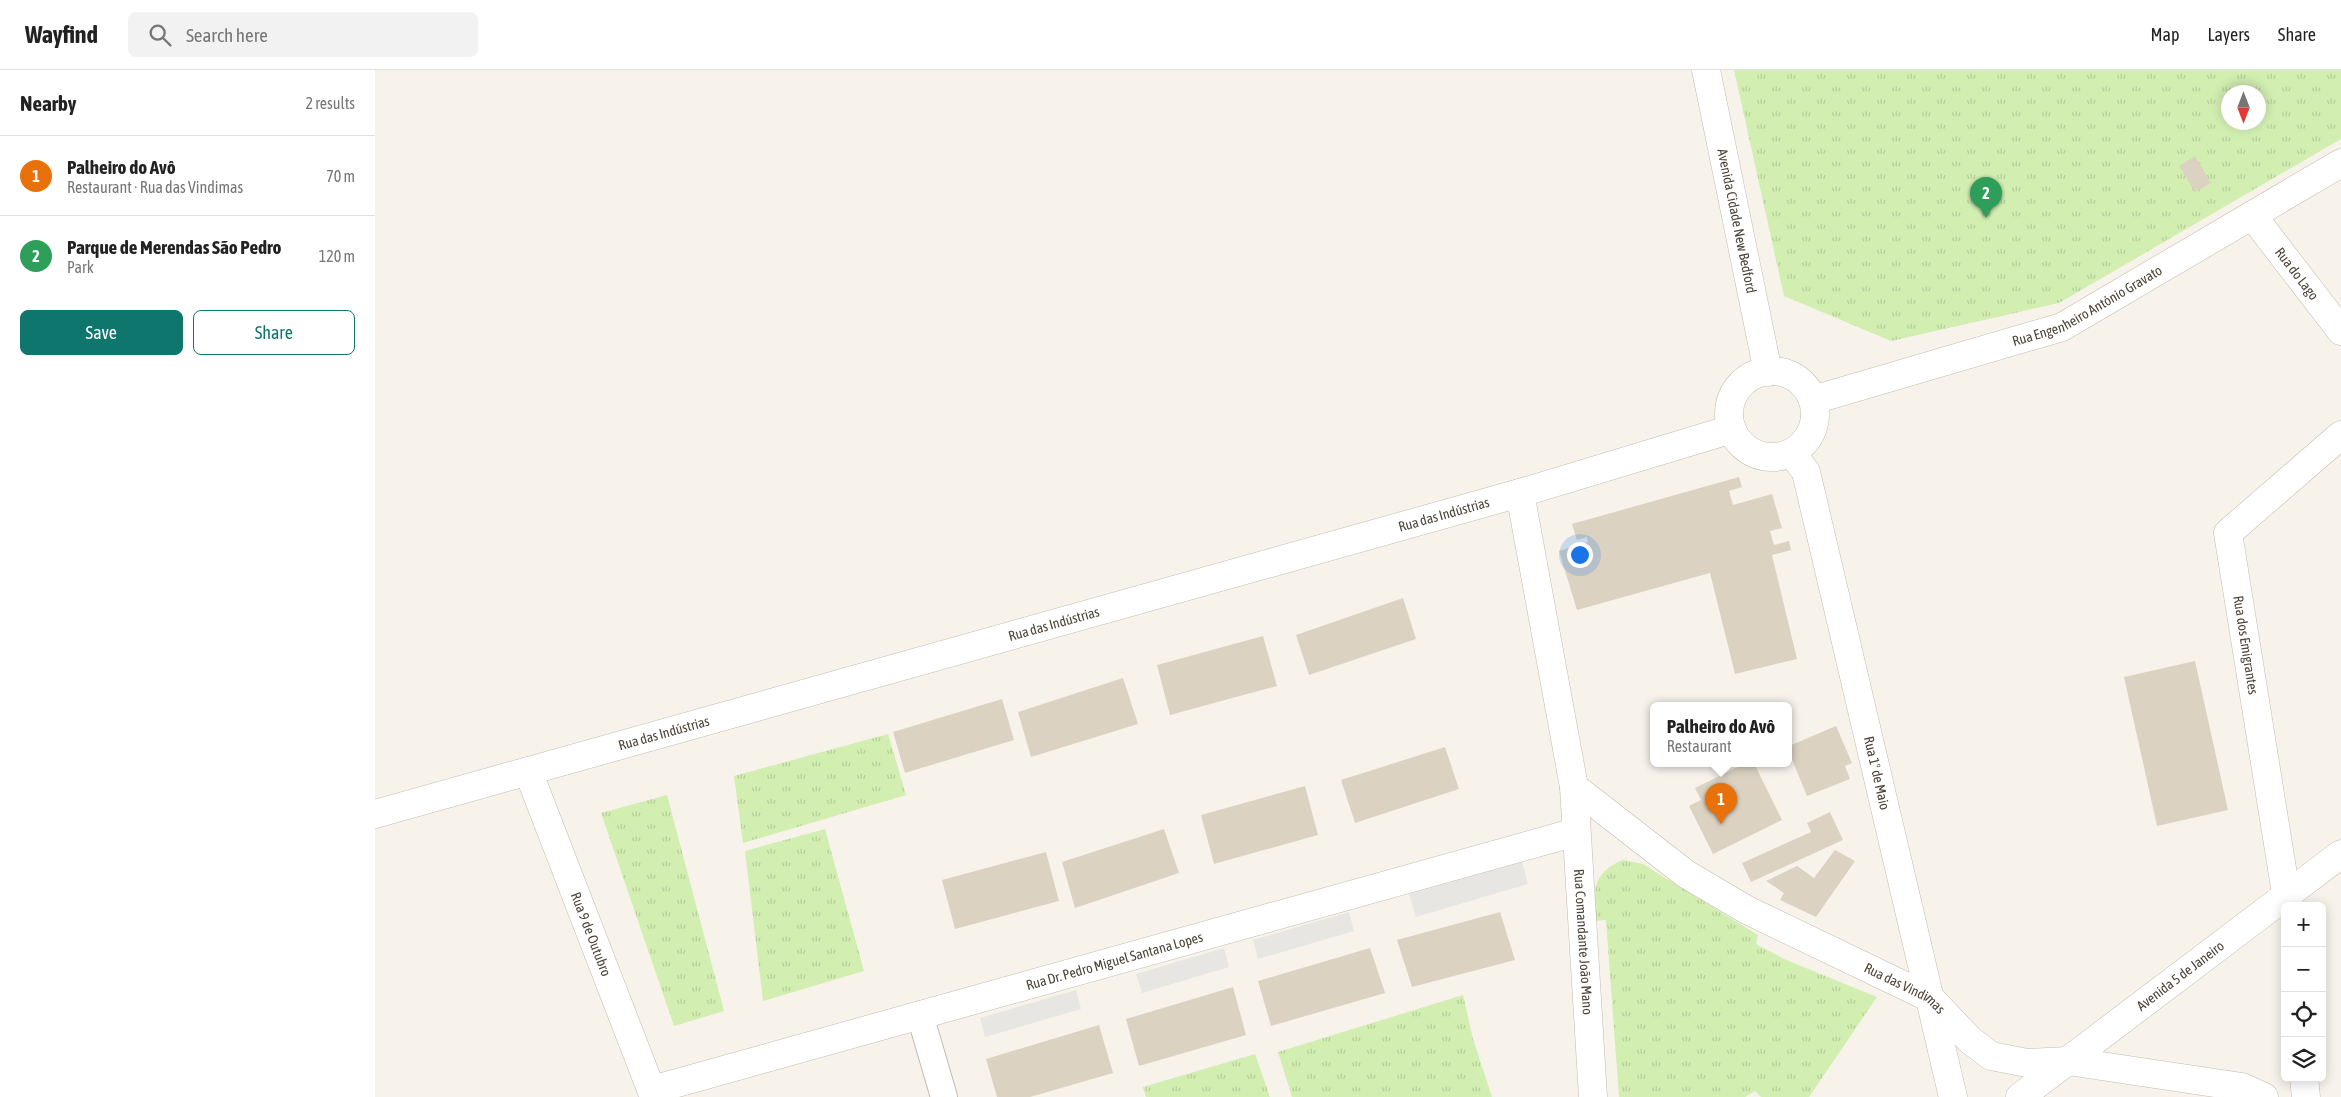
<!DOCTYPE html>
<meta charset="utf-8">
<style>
body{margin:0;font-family:"Asap Condensed",sans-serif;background:#f2f2f2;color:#222}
.controls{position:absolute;right:15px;bottom:15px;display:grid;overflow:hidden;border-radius:8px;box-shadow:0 2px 12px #0003}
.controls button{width:45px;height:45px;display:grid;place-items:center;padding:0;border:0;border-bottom:1px solid #e0e0e0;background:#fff;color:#222;font:25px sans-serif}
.compass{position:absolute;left:1846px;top:15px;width:45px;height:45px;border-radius:50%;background:#fff;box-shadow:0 2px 12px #0003;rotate:180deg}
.you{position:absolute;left:1204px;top:484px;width:18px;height:18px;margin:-12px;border:4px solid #fff;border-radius:50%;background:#1a73e8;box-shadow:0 0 0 8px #1a73e833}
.badge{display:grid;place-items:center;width:32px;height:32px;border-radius:50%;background:#0f766e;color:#fff;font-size:16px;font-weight:700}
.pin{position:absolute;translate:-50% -41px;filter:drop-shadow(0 1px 2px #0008)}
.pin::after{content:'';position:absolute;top:26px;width:18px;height:15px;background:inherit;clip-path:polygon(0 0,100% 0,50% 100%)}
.popup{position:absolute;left:1275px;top:632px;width:142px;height:65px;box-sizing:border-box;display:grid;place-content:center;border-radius:8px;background:#fff;filter:drop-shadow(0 1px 4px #0005);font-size:16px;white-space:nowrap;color:#767676}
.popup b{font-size:19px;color:#222}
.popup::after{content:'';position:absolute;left:50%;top:100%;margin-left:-10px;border:10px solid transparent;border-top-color:#fff}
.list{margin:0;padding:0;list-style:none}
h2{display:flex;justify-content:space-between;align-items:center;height:65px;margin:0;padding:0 20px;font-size:21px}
h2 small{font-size:16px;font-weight:400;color:#767676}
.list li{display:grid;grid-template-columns:32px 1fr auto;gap:15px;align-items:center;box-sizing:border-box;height:80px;padding:0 20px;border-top:1px solid #e0e0e0}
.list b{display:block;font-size:19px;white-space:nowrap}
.list p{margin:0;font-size:16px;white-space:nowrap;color:#767676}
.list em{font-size:16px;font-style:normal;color:#767676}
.actions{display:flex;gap:10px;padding:15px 20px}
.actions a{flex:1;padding:11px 0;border:1px solid #0f766e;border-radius:8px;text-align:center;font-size:18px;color:#0f766e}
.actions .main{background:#0f766e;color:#fff}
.icon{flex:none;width:28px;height:28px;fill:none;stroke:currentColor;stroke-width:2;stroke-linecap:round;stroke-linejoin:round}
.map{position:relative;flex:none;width:1966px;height:1027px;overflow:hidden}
header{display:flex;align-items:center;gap:30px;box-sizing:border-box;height:70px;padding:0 25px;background:#fff;border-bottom:1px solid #e0e0e0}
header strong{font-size:24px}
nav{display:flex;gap:28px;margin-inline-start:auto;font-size:18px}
.search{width:350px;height:45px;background:#f2f2f2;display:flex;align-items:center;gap:12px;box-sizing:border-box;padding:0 18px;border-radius:8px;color:#767676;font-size:19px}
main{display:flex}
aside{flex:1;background:#fff}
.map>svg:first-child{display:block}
.grass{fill:url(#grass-tufts);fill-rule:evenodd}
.parking{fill:#e8e6e2}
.building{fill:#dcd2c2}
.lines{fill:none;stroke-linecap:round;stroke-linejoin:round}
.pedestrian-casing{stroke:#c3bbac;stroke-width:28}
.minor-casing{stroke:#c3bbac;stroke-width:29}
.pedestrian{stroke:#fff;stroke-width:26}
.minor{stroke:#fff;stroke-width:28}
.labels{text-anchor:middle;stroke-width:5;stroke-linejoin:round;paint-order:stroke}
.street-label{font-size:14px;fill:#4c4438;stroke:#fff}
</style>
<header>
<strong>Wayfind</strong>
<div class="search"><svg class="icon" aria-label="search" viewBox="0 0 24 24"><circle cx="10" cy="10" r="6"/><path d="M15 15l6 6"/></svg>Search here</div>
<nav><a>Map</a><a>Layers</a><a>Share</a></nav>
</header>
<main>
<aside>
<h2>Nearby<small>2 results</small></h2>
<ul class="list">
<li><span class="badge" style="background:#e8710a">1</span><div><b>Palheiro do Avô</b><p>Restaurant · Rua das Vindimas</p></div><em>70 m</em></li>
<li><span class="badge" style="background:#2e9e5b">2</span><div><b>Parque de Merendas São Pedro</b><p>Park</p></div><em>120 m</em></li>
</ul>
<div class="actions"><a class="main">Save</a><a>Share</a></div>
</aside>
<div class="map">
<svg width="1966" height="1027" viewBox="0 0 1966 1027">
<defs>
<pattern id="grass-tufts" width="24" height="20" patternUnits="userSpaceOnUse" patternTransform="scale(1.25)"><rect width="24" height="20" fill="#d2eeb1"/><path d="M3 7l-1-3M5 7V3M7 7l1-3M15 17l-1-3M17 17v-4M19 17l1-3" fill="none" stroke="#b6cd99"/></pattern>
</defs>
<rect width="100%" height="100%" fill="#f7f3eb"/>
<g class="grass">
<path d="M1359,0h607v69l-282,164 -168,38 -107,-45zM1854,22h30v30h-30z"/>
<path d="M513,664l18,61 -163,48 -9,-67z"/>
<path d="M292,725l57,216 -50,15 -73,-213z"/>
<path d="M450,759l39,142 -101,30 -18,-150z"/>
<path d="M1248,790l20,4 115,71 -2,9 28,15 93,38 -68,100h-48l-6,-6 -10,6h-126l-13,-177 -11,1c-2,-31 -2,-49 28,-61z"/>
<path d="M1088,925l10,44 19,58h-200l-14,-45z"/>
<path d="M880,984l15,43h-124l-3,-10z"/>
</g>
<g class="parking">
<path d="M1147,792l6,22 -112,33 -7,-23z"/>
<path d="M974,842l5,19 -96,28 -5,-19z"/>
<path d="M849,878l5,19 -87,26 -6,-19z"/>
<path d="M701,920l5,19 -96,28 -5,-19z"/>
</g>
<g class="building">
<path d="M1820,86l16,27 -16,9 -16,-26z"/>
<path d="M1364,407l3,10 -13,4 4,14 39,-11 10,34 -12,3 4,14 15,-4 2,9 -19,5 25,104 -62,15 -25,-101 -133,37 -18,-59 29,-9 -1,-5 -10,3 -5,-16z"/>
<path d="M1028,528l13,41 -107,36 -13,-40z"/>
<path d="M888,566l14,50 -107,29 -13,-50z"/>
<path d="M1820,591l33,149 -71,16 -33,-149z"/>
<path d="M748,608l15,46 -107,33 -13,-45z"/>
<path d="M627,629l12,41 -109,33 -12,-41z"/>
<path d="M1461,656l16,37 -7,3 5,13 -43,17 -18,-44v-6z"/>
<path d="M1070,677l14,42 -104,34 -14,-43z"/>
<path d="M1371,693h8l28,57 -69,34 -24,-48 12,-6 -6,-12z"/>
<path d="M930,716l13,49 -104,29 -13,-49z"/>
<path d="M1455,742l13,28 -92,42 -9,-19 69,-31 -4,-9z"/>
<path d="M789,759l15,44 -104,35 -13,-46z"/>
<path d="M1460,780l20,11 -39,56 -36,-17 4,-7 -18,-12 31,-15 17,12z"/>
<path d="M671,782l13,49 -104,28 -13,-49z"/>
<path d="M1125,842l15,48 -103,27 -15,-47z"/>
<path d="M995,878l15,45 -114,33 -13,-45z"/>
<path d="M858,917l13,48 -107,31 -13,-47z"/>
<path d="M724,955l14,48 -83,24h-33l-11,-38z"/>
</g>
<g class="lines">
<defs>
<path id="pedestrian" d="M545,945l24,82"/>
<g id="minor">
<path id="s1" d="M1331,0l62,302"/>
<path id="s2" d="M1877,145l89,116"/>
<circle cx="1397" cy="344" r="43"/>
<path id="s3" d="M1438,330l249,-73 279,-164"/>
<path d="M1417,383l14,19 147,625"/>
<path id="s4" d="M1145,423l54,294 19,310"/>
<path id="s5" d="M153,701l126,326"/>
<path id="s6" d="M1199,717l112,87 61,36 183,88 40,42 21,16 36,7 41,-2 174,26 22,10"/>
<path id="s7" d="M0,744l1145,-321 212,-64"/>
<path d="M1913,836l-60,-373 113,-98"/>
<path d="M1929,1008l2,19"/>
<path id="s8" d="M277,1020l924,-258"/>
<path id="s9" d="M1645,1027l321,-243"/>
</g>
</defs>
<use href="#pedestrian" class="pedestrian-casing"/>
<use href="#minor" class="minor-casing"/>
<use href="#pedestrian" class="pedestrian"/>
<use href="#minor" class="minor"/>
</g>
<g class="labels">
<g class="street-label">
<text dy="5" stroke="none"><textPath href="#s1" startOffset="154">Avenida Cidade New Bedford</textPath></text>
<text dy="5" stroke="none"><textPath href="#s2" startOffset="74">Rua do Lago</textPath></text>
<text dy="5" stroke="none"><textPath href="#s3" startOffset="291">Rua Engenheiro António Gravato</textPath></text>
<text dy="5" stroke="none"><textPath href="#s7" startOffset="1110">Rua das Indústrias</textPath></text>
<text dy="5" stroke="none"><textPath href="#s7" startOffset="705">Rua das Indústrias</textPath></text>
<text transform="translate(1871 575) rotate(81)" y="5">Rua dos Emigrantes</text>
<text dy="5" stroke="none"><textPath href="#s7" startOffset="300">Rua das Indústrias</textPath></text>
<text transform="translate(1502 703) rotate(77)" y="5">Rua 1º de Maio</text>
<text dy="5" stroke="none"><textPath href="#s5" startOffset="175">Rua 9 de Outubro</textPath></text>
<text dy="5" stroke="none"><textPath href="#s4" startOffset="454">Rua Comandante João Mano</textPath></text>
<text dy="5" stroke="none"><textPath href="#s8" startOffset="480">Rua Dr. Pedro Miguel Santana Lopes</textPath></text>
<text dy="5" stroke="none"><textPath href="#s9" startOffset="201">Avenida 5 de Janeiro</textPath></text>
<text dy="5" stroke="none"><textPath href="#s6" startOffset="389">Rua das Vindimas</textPath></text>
</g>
</g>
</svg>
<div class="controls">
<button>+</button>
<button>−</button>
<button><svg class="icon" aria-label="locate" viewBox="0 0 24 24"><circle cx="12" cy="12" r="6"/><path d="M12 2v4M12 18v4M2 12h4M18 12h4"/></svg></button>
<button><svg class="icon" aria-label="layers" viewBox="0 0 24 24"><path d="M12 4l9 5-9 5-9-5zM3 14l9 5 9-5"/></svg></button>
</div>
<svg class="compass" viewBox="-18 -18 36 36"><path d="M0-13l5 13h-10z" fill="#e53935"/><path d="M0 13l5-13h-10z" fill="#767676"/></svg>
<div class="you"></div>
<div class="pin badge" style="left:1346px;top:754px;background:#e8710a">1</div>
<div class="popup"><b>Palheiro do Avô</b>Restaurant</div>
<div class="pin badge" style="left:1611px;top:148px;background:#2e9e5b">2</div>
</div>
</main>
